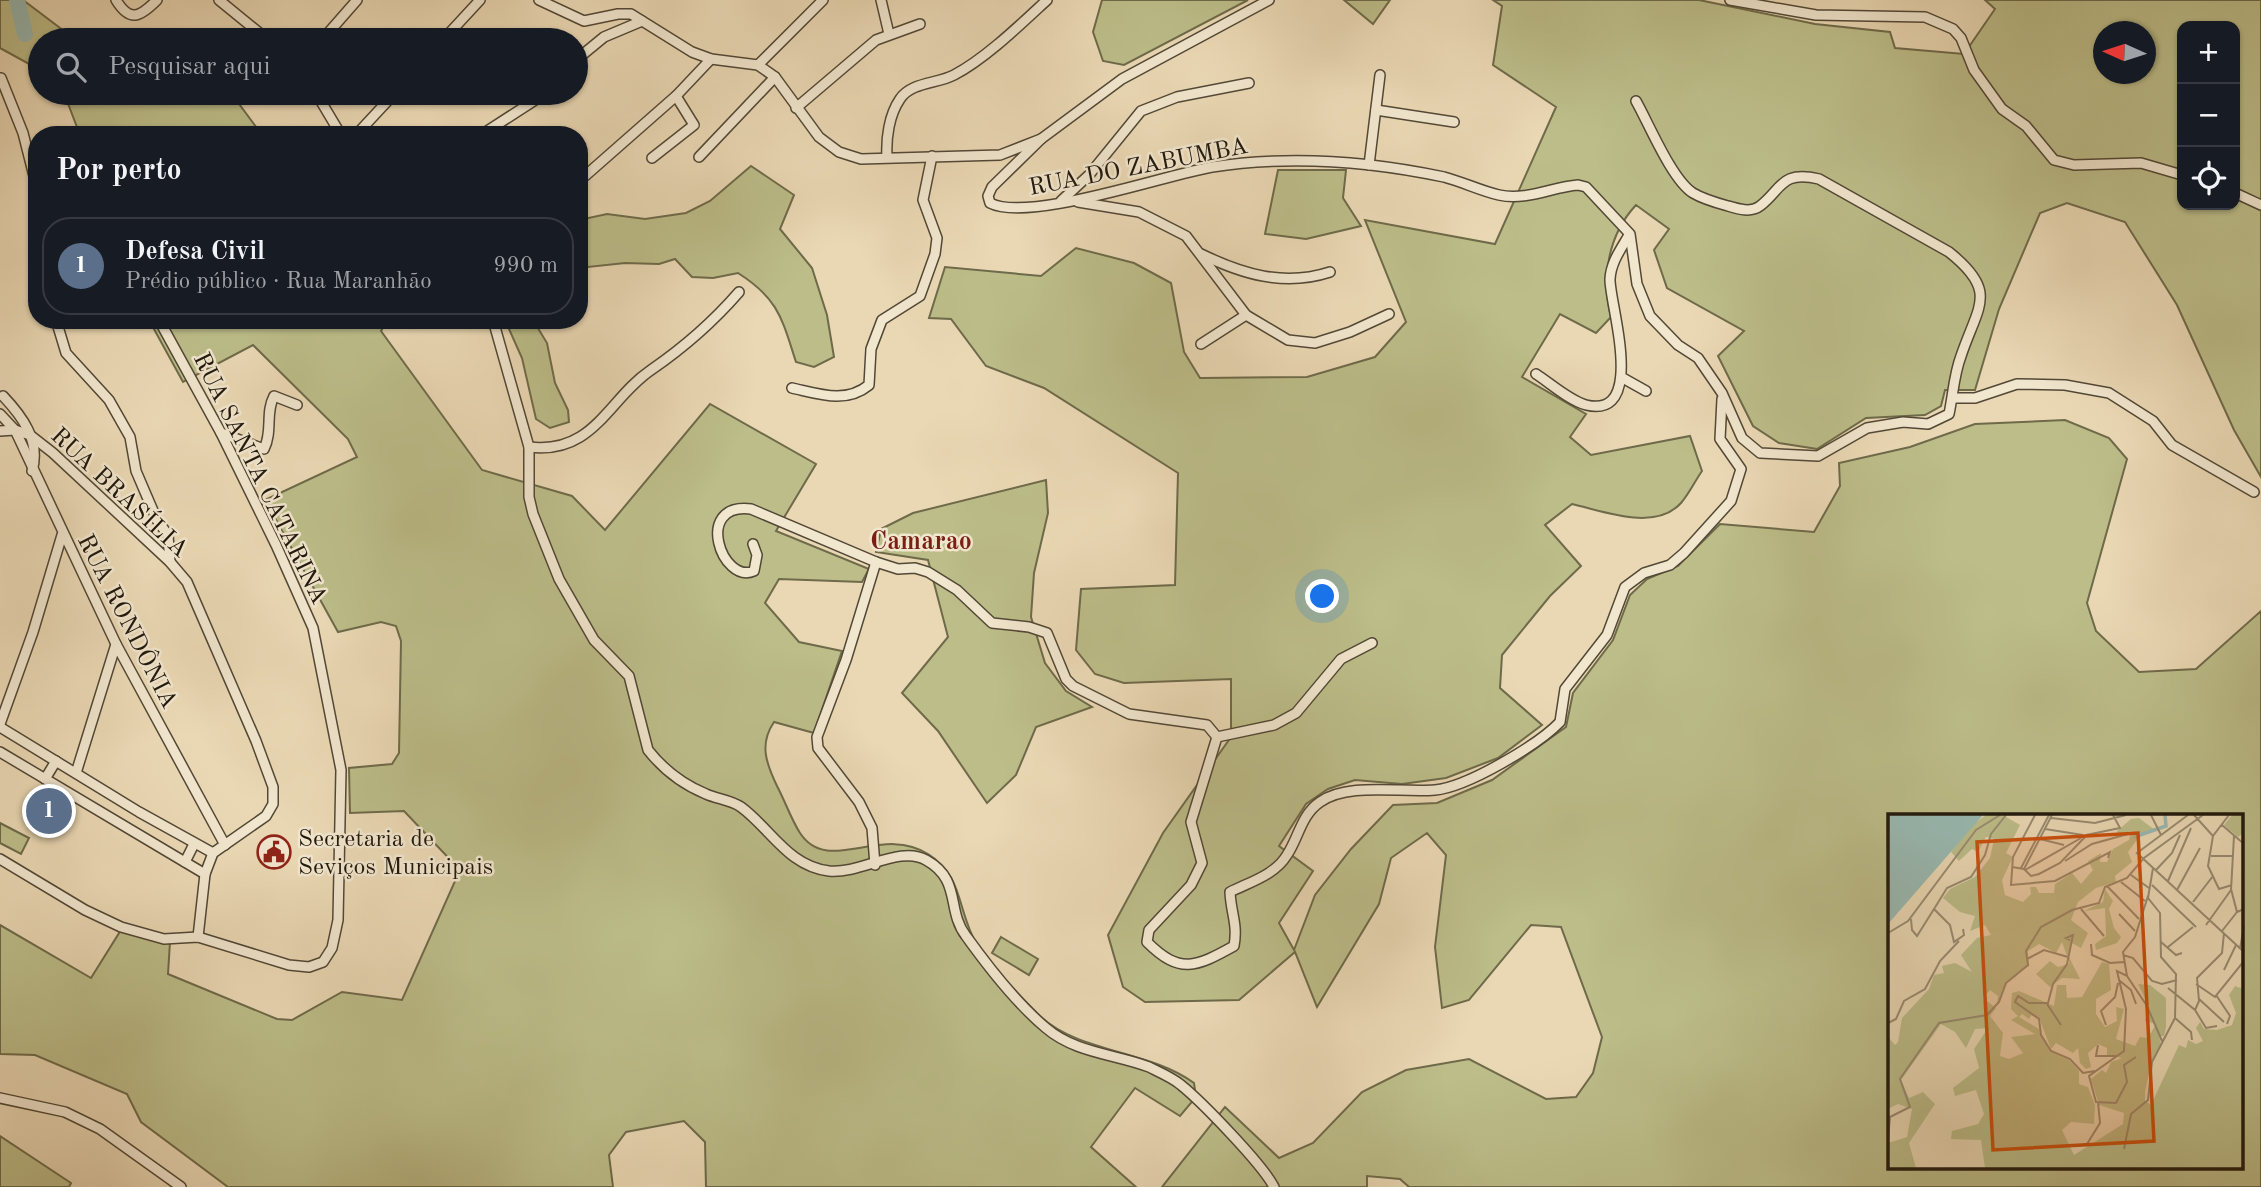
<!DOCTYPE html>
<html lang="pt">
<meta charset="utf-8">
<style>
body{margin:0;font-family:"Old Standard TT",serif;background:#242831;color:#f1f3f6}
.controls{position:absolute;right:21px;top:21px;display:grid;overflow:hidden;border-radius:14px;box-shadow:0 2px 5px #0004}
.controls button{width:63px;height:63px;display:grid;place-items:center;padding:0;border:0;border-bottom:2px solid #363941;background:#171b24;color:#f1f3f6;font:35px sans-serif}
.compass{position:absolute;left:2093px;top:21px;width:63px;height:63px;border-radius:50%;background:#171b24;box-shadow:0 2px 5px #0004;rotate:273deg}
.you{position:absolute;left:1323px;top:597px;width:24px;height:24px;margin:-18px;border:5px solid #fff;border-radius:50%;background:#1a73e8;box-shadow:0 0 0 10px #1a73e833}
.badge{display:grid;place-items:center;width:46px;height:46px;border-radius:50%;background:#1a73e8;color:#fff;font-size:23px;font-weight:700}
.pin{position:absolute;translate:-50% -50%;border:4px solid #fff;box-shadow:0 2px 7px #0006}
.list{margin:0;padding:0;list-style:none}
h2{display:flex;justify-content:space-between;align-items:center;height:91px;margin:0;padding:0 28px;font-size:30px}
h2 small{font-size:23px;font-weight:400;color:#9ea1a6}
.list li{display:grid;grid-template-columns:46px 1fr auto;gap:21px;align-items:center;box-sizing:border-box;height:98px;margin:0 14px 14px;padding:0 14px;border:2px solid #363941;border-radius:28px}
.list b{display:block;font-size:26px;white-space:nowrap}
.list p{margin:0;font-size:23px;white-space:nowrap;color:#9ea1a6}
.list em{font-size:23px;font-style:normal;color:#9ea1a6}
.icon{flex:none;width:38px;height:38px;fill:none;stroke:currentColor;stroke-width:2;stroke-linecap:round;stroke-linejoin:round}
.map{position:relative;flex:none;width:2261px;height:1187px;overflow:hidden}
.search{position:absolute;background:#171b24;box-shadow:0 2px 5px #0004;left:28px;top:28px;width:560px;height:77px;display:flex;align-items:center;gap:18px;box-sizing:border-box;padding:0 24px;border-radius:38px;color:#9ea1a6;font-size:26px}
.panel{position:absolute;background:#171b24;box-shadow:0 2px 5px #0004;left:28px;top:126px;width:560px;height:203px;border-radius:28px}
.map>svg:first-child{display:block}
.green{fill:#bcbd89;stroke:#6e6a4a;stroke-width:2;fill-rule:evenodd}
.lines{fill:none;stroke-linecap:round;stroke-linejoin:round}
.river{stroke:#98b9b2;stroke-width:16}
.minor-casing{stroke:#524836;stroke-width:12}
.minor{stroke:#f1e6ce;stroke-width:9}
.labels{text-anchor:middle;stroke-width:5;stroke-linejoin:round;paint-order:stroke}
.street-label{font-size:24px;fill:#20180c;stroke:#f1e6ce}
.poi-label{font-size:24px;fill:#20180c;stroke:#f1e6ce;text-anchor:start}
.neighbourhood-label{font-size:26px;font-weight:bold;fill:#7a1f14;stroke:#f1e6ce}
.inset-river{fill:none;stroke:#98b9b2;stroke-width:3.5}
.inset-road{fill:none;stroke:#998b71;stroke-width:2}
.view{fill:#ca4f0c;fill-opacity:0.15;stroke:#ca4f0c;stroke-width:3.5}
.inset-edge{fill:none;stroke:#20180c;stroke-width:3.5}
</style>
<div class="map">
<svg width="2261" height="1187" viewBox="0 0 2261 1187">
<rect width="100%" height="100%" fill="#ead8b4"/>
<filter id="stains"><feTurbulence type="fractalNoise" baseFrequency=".00286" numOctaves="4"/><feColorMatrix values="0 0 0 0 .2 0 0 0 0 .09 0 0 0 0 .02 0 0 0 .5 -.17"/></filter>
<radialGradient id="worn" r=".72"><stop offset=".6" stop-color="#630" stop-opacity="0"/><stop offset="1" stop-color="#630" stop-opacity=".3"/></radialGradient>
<g class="green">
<path d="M0,0h23l53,40h-36v30l-40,-22z"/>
<path d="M1102,0h146l-124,65 -21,-4 -10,-29z"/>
<path d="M1344,0h46l-17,24z"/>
<path d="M1493,0h206l116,24 75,8 5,16 69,6 31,-45 -10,-9h276v477l-27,-47 -57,-125 -52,-83 -58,-19 -27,10 -41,96 -24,81h-30l-4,16 -16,9 -59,3 -49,31 -38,-6 -26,-17 -35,-70 26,-25 -77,-43 -13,-38 15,-21 -33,-24c-28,30 -35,73 -25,112l-15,16 -36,-19 -38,63 64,37 -16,23 21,18 99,-19 12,35c-7,10 -13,23 -21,32 -26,29 -78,8 -109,1l-27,21 36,41 -31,30 -48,59 -2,33 42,37 -44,33 -52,20 -44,6 -47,-4 -27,9 -22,15 -27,42 34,25 -34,52 15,27 21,-55 36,-46 42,-44 44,-2 55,-23 74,-53 7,-34 40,-53 17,-45 17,-16 31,-13 42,-42 94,8 26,-46 -1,-23 71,-16 65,-23 90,-4 44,18 18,21 -40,144 9,28 43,41 57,-3 65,-58v576h-852l-9,-8 -33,-3v11h-205l63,-80 54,51 34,-15 49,-51 44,-22 63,-11 77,40 30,-2 17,-24 9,-36 -41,-110 -30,-2 -62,75 -27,8 -7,-61 11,-92 -19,-22 -36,25 -12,46 -62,103 -22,-55 -56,48 -94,2 -22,-15 -15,-52 55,-102 68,-96v-58l-107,4 -29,-9 -19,-24 5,-61 94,-4 3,-112 -134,-85 -58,-22 -35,-47 -22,-1 16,-51 96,9 35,-28 58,15 37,20 13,69 16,26 107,-1 68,-20 31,-35 -41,-102 130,24 61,-137 -63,-42 9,-59zM2182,26h53v179h-53zM2104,32h42v42h-42zM1890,816h352v352h-352z"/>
<path d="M64,93h167l31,42h-182z"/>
<path d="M751,166l43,29 -14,34 32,39 15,47 7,42 -20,10 -18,-5c-14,-43 -17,-63 -58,-89l-25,5 -21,-1 -17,-18 -16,5 -34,-1 -46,5v-48l28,-6 38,5 41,-6 24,-12z"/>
<path d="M1278,170h68l-3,28 18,28 -55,13 -41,-5z"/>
<path d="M149,320h239l-7,11 101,139 90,26 33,34 105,-126 106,60 -40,67 93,38 -7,13 -83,-3 -14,24 34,39 43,9 -28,82 -40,-11c-15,22 -8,41 3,64 8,15 14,33 23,47 28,43 81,-9 128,21 36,22 29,58 49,91 11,19 46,54 63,71 39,37 109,34 154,67l2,14 -16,19 -45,-28 -44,59 45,40h-430l-1,-45 -21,-21 -58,11 -17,23 4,32h-385l-87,-65 -14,-28 -92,-39 -35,-1v-129l91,53 30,-48 49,12 -2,32 109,45 15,1 50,-28 60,8 58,-130 -56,-59 -54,2 -1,-45 43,-4 7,-11 2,-112 -5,-15 -15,-4 -43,10 -73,-132 92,-43 -9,-18 -95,-94 -70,37z"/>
<path d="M505,320h28l14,23 8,40 13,27 1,12 -19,6 -14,-9 -14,-61z"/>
<path d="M1046,480l2,33 -14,60 -3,44 14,46 21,28 26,16 -56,20 -20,48 -29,28 -49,-72 -36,-38 46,-56 -20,-77 -52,-8 5,-23 32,-16z"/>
<path d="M0,823l29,15 -8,16 -21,-11z"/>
<path d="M1001,937l37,22 -9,16 -37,-22z"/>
<path d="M0,1136l71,47 -2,4h-69z"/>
</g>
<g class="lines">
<path class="river" d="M17,0l8,34"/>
<defs>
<g id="minor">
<path d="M116,0c14,23 24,17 41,0"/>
<path d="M219,0l49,40"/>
<path d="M539,0l45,21 34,-7h13l61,38 19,7 47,6 17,12 44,60 20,15 22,7 139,-4 41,-16 -49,48 -4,9 2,7c38,20 175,-28 222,-36 78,-12 156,-6 232,10 19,5 37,14 55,18 27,6 53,-8 79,-10l8,2 44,47 7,50 13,32 28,29 20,13 24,35 20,45 18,15 58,3 49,-28 36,-6 25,2 21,-10c4,-19 5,-40 12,-58 17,-51 38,-64 -12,-104l-130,-73c-38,-9 -37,10 -59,27 -9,7 -22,3 -32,0 -11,-3 -25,-7 -35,-13 -21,-13 -44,-69 -57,-92"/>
<path d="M881,0l8,34"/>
<path d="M1730,0l86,15 109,2 28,12 8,9 13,32 28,39 24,17 28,34 20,5 67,-2 41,12"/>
<path d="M322,40l35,-40"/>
<path d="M443,40l37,-40"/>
<path d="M576,60l28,-23 38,-16"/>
<path d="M758,65l65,-65"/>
<path d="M1,78l22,55 14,55"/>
<path d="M316,93l25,42"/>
<path d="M796,108l80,-68 44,-16"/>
<path d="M1376,110l78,12"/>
<path d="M356,135l39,-42"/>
<path d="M481,135l65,-42"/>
<path d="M1041,139l81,-60 147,-79"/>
<path d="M699,157l76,-80"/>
<path d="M887,157c-1,-19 2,-42 13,-58 11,-17 37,-15 54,-24 31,-16 67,-51 93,-75"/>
<path d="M652,158l42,-33 -18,-29"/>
<path d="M1369,165l11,-90"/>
<path d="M585,176l91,-80 35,-37"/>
<path d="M2235,193l26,12"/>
<path d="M1061,201l28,-26 52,-64 36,-14 72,-14"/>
<path d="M1078,202l61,10 47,24 60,79 42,25 27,3 35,-11 39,-18"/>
<path d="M1201,254c41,20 83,33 129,18"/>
<path d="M56,320l10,33 43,47 21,37 6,34 21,49 11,15 2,27"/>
<path d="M493,320l36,127v50l4,17 26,65 35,61 35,36 19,74c15,19 36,35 58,44 11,5 25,6 35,13 30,22 47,59 88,64 32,3 71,-26 97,-11 36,20 20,50 40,76 23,32 50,67 80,92 29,25 69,26 103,39 10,5 24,11 32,18 21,17 82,80 93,102"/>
<path d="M1201,344l45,-29"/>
<path d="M1536,374c14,9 34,27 50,31 62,15 23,-103 24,-126 1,-17 11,-30 19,-44"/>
<path d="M1621,377l25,14"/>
<path d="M792,388c27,6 54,16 77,-3l2,-36 11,-29 38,-24 15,-42 2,-16 -14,-38 9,-44"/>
<path d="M3,396c19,20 38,45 29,75"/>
<path d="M1953,398h22l42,-14 48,1 44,8 44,28 19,24 82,47"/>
<path d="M0,414l15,16 101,214 109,201"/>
<path d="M0,431l15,-1 15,5 23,18 117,109 17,20 69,159 17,46v17l-7,12 -53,37 -8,21 -7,63"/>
<path d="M221,433l43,16c9,-18 1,-36 10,-53l23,9"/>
<path d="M529,447c65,8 79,-48 122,-77 32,-22 62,-48 88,-78"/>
<path d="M753,544l4,11 -3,16c-32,14 -61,-69 -3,-62l125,53 22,7 17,-1 13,4 29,18 35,33 37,4 18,6 19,46 7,7 56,28 78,11 10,12 -26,85 11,41 -11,22 -42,45 -2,12c33,33 49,25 87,4 4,-22 -3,-32 -4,-54 20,-10 45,-17 57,-37 12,-18 14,-40 33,-53 28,-20 80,-9 115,-12 32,-3 103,-45 125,-68l5,-33 42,-54 18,-48 19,-14 26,-8 14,-12 47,-52 10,-32 -21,-30 2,-40"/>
<path d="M0,724l33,-92 29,-97"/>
<path d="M0,727l139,85 74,41"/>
<path d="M1217,737l57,-12 22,-12 45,-54 31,-16"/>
<path d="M0,752l205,122"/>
<path d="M76,773l40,-129"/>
<path d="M45,779l11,-18"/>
<path d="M0,859l85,51 36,17 43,12 34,-2 91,28 20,2 14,-5 9,-14 6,-28 3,-150 -28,-142 -37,-83 -55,-112 -62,-113"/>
<path d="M185,862l9,-18"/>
<path d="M875,865l-3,-37 -13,-26 -41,-54 -1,-11 29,-77 30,-98"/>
<path d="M0,1098l65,14 35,17 81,58"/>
</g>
</defs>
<use href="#minor" class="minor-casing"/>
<use href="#minor" class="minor"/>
</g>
<defs>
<symbol id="civic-ring" viewBox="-11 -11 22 22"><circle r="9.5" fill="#f1e6ce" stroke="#8f2418" stroke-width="1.5"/><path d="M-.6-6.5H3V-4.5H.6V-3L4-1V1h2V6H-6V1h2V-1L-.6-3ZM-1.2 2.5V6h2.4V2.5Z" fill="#8f2418"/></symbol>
</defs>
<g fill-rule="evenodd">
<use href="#civic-ring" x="255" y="833" width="38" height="38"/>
</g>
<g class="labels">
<g class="street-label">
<text transform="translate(1138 166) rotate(-11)" y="8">RUA DO ZABUMBA</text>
<text transform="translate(261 478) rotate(64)" y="8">RUA SANTA CATARINA</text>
<text transform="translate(120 492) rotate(43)" y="8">RUA BRASÍLIA</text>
<text transform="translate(128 621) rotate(63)" y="8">RUA RONDÔNIA</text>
</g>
<g class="poi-label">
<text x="298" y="846">Secretaria de<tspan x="298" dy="28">Seviços Municipais</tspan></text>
</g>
<g class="neighbourhood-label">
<text x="921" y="549">Camarao</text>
</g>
</g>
<g transform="translate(1888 814)">
<rect width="355" height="355" fill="#ead8b4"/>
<path d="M98,1h17l17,10 -14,28 7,4 -11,23 3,15 18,7 8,-8 -1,-7h6l3,6h15l1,-9 17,-11 9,11 12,-14 -5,-9 13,-8 -1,9h7l6,-13 16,-9 2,-9 -13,5 -1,-5 14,-12 8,-1 16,12 -16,7 -11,15 4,10 -17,14 1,6 -20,6 -18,14 -7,18 17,13 -7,15 -9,-5 -5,13 -5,-14 -6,11 -17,-9 -11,7 1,15 -12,7 -2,9 1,-6 -9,7 -10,21 1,-8 -8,-6 -7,8 13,10 -6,8 13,17 -3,23 9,3 14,-6 -12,-16 24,-3 -24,-14 7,-4 -7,-7 1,-16 7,-2 35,15 3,-21h9l1,13 15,-1 20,-35 7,2 2,26 -15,9v15l9,13 12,-6 -1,-14 8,2 -8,30 19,7 5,-9 8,1 8,-14 -11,-3 4,-15 -11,-22 12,1 16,13v29l-2,9h-5l2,9 -10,19 -6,28v9l6,4 28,-60 7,3 2,-8 8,4 7,-3 -7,-13 4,-6 4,7 13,1 15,-5 4,-12 -7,-18 6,-9 8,3v179h-258l-4,-28 -30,-1 1,-8 26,-7 6,-10 -8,-24 -21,6 -2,-8 26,-20 -5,-19 14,-21 -13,1 -9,19 -11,-16 -14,-8 -40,56 8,18 14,-6 12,12 -26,39 7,25h-28v-25l19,-6 5,-28 -14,-5 -10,5v-72l7,8 3,-3 4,-24 27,-29 5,-14 10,-2 -2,-7 13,-3 17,9 -11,-17 16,-17 14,-3 -6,-10 -15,6 5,-15 -15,-4 -17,-14 7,-9 25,-12 15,-19 4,-19 -8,-2 -8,15 -6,-3 -13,12 -8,-9 21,-27zM134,200l7,5 3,-5 8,6 11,29 5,-6 17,10 5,-5 2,15 6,6 5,-2 -3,-14 10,-9 9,4v7l15,3 -11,4 -5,11 -4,-3 -11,9 8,26 25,8 -1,11 -49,31 -12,-25 9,-8 23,2 1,-19 -7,-18 -9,-3v-13l-10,-11 -18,-8 -12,-23 -20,-12zM344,1h11v18l-5,4 -14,-12zM217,75l8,12 -4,8 5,19 7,9 -4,6 -21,7 -1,-6 11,-8 -1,-28 -21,3 19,-9zM181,143l11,22 -18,-1 -12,9 -14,-13 14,-13 8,6 11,-3z" fill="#bcbd89" fill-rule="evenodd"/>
<path d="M0,1h95l-95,109z" fill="#98b9b2"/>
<path class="inset-river" d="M246,23l32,-11 -1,-11"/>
<path class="inset-road" d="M147,1l-22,42 -2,28 44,-4 55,-29 -2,6M263,1l10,20M300,1l-51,38 107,99M306,1l19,21M341,1l-16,21 -5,30 11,23 13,-4M163,4l44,5 31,-8M334,11l22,19M157,15l38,6M198,21l34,-7 -7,-13M152,25l24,6M323,42h22M177,47l27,-17 36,-10M124,53l12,2 7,7 8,-2 21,-11 25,-26M133,54l28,-53M265,54l-5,30 12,15 1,44 15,17 -1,44M136,55l28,-54M137,56l56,-32M268,56l16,-17 8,-18M243,61l18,13M280,67l23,-53M233,68l24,19M264,71l44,42M219,72l32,33M343,75l6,23 7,-3M289,76l23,-42M305,88l20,-26M193,95l23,27M231,100l16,17M23,105l1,11 5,6 17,-27M318,111l25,-35 3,-54M75,115l1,6 -10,7 -4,-17 -16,-16 13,-21 24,-11 14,-22 6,-21 15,-19M334,117l15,-19M0,119l20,-12 68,-91 24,-15M182,126l-4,-2 7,-3 -6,29 -14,20 -5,19h-19l-11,-7 -3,6 24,17 2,16 10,16 19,8 13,14 12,-2M273,128l15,13 6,-2M203,130l1,11 18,8 14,-1M280,133l25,-20M352,135l4,-23M235,141l10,3 19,23 10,3 15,-4M139,145l17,-9 24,7M336,156l12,-25M239,162l20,30 15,35M232,167l11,9 5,14M308,170l19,13 29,-36M280,174l27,22 11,18 11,-2M328,181l14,21 -3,8M311,185l25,23M159,190l14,21M307,196l4,-9 -2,-23 25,-25 2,-20M287,204l16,14 1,8M0,209l8,-4 8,-18 21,-12 15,-28 19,-20M218,211l-5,-14 14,-14 3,-14M210,231l-2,11h20M248,243l-12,8 3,17 -11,21 -20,-1 -7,-26 35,-25 2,-42 -9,-38 10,5 -4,-24 12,-15 13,-41M0,326l2,-23 20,-10 -10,-28 39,-56 48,-8 12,-13 7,-19 22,-18 -2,-14 15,-24 31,-17 27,-7 6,-16 22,-9 17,-20 59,-43M199,330l13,-21 -2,-21M236,335l7,-35 17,-14 4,-38 23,-44"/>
<path class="view" d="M250,19l16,308 -161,9 -16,-308z"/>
<rect width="355" height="355" class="inset-edge"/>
</g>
<rect width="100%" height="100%" filter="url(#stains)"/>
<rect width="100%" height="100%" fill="url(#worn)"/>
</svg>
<div class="controls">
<button>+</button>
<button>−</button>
<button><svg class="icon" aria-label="locate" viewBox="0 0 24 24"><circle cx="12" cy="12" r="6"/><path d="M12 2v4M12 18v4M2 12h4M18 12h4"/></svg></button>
</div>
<svg class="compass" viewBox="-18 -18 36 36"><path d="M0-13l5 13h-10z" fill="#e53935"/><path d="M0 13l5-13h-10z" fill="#9ea1a6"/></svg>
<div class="you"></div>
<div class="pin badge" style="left:49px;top:811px;background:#5c6f8a">1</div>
<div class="search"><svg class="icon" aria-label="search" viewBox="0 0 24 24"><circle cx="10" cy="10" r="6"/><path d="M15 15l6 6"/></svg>Pesquisar aqui</div>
<section class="panel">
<h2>Por perto<small></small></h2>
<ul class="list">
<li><span class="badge" style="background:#5c6f8a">1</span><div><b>Defesa Civil</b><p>Prédio público · Rua Maranhão</p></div><em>990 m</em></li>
</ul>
</section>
</div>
